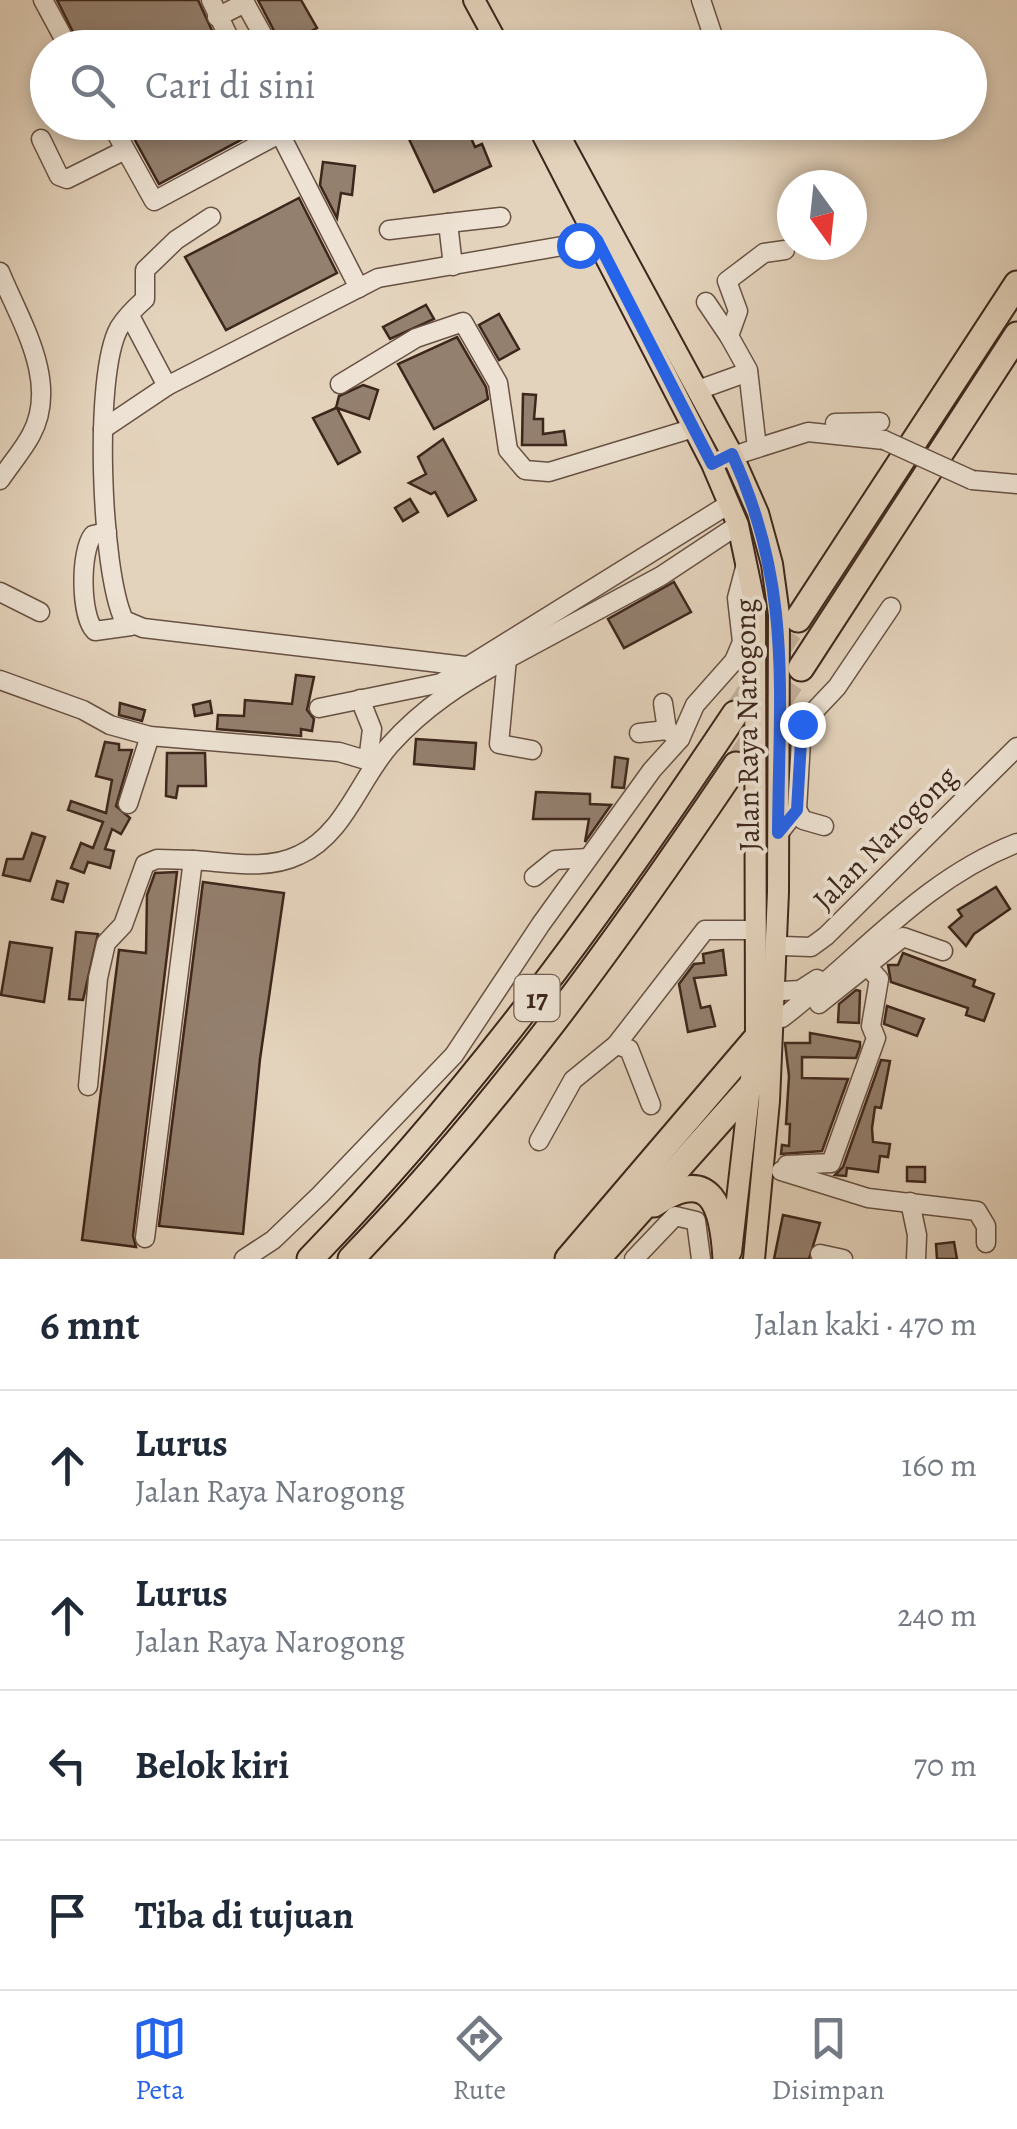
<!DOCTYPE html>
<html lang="id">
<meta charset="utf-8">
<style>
body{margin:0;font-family:Alegreya,serif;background:#f2f2f3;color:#1f2937}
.compass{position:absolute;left:777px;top:170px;width:90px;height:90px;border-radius:50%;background:#fff;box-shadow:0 5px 15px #0003;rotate:165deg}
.stop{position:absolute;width:30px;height:30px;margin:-22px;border:8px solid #2563eb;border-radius:50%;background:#fff}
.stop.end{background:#2563eb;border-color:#fff;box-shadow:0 2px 10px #0008}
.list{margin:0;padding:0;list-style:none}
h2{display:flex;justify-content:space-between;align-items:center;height:130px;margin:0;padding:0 40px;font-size:42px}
h2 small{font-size:32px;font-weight:400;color:#747a83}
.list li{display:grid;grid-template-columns:65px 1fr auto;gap:30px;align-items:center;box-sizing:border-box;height:150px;padding:0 40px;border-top:2px solid #e0e1e3}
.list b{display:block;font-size:38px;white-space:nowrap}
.list p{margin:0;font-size:32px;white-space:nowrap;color:#747a83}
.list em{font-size:32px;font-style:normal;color:#747a83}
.icon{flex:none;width:55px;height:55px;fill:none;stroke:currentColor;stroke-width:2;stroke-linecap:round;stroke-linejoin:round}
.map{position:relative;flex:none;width:1017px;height:1259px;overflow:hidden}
.search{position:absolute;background:#fff;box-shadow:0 5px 15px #0003;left:30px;right:30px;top:30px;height:110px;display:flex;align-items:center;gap:25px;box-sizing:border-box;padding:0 35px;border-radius:55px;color:#747a83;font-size:38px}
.sheet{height:730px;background:#fff}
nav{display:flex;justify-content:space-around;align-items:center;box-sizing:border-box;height:140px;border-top:2px solid #e0e1e3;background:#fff;font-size:28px;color:#747a83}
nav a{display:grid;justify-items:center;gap:5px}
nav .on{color:#2563eb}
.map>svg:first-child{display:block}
.building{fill:#94806f;stroke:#3d261b;stroke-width:2.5}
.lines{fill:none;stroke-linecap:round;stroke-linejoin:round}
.highway-tunnel{stroke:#c3b09c;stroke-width:25;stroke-dasharray:25 12;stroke-linecap:butt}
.minor-casing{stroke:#675143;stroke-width:21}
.major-casing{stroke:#3d261b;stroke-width:24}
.highway-casing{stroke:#3d261b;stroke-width:29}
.minor{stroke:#ede2d3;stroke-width:18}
.major{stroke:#e4d3bc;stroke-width:20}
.highway{stroke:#e4d3bc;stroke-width:25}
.minor-bridge-casing{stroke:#675143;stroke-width:21;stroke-linecap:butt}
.minor-bridge{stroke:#ede2d3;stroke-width:18}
.route{stroke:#2563eb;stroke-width:12}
.labels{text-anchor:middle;stroke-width:8;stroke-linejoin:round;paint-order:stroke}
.shield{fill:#ede2d3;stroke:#725e52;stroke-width:2.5}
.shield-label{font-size:28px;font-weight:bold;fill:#3d261b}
.street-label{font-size:30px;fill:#3d261b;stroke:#ede2d3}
</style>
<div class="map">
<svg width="1017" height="1259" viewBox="0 0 1017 1259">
<rect width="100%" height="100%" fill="#e4d3bc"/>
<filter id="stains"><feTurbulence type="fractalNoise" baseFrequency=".002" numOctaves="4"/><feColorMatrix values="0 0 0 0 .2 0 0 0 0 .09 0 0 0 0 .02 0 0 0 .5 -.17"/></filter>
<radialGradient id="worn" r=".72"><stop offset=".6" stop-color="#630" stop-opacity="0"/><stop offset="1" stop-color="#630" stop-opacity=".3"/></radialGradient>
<g class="building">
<path d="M57,0h141l22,48h-139z"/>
<path d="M258,0h43l16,28 -35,18z"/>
<path d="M66,122h31l-23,14z"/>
<path d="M125,122h137l1,6 -104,56z"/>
<path d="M445,122h19l11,25 7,-3 9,22 -57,26 -25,-53z"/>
<path d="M323,162l32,4 -3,29 -11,-2 -4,25 -17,-33z"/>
<path d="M299,198l38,75 -111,57 -41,-73z"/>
<path d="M426,305l8,14 -44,20 -7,-12z"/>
<path d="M499,314l20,35 -20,11 -20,-35z"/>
<path d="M457,337l29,50 2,12 -54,30 -36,-65z"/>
<path d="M363,385l15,5 -9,29 -32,-11 23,44 -22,12 -25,-46 23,-10 3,-12z"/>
<path d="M523,394l13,1 -2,24h9v15l21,-3 2,14h-44z"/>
<path d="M443,439l33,61 -28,16 -13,-24 -4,2 -22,-11 17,-9 -8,-17z"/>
<path d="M410,499l8,13 -15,9 -8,-13z"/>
<path d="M674,582l17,30 -67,36 -16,-29z"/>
<path d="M296,675l18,2 -7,33 7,9 -2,12 -11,-2v7l-84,-7 1,-14 26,1 1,-16 47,4z"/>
<path d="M210,701l2,12 -17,3 -2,-11z"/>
<path d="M120,703l25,7 -3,11 -23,-6z"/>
<path d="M416,739l60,4 -2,26 -60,-5z"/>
<path d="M105,742l14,2v6h13l-16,56 14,12 -9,16 -9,-5 -7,20 9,2 -4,17 -22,-6 -4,11 -13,-5 10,-25 12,5 10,-26 -35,-12 3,-9 35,12 6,-33 -16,-4z"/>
<path d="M167,753h38l1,33h-28l-2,12 -10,-2z"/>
<path d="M615,757l13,2 -4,29 -12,-1z"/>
<path d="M536,792l54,2v10l21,1 -26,37 4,-23h-56z"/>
<path d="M32,833l13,4 -15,44 -27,-6 4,-16h16z"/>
<path d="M177,872l-44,364 3,11 -54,-7 37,-290 27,3 1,-58 8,-22z"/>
<path d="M57,881l11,3 -5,18 -11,-3z"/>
<path d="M203,882l81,11 -24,166 -17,175 -84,-8z"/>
<path d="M996,887l14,22 -36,25 -8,12 -17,-19 13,-11 -4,-6z"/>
<path d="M76,932l22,2 -15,66 -14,-1z"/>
<path d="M10,942l42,6 -8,54 -43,-7z"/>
<path d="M723,950l3,25 -32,3 7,30 9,-2 5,20 -27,6 -9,-48 15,-20 10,-1 -1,-9z"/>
<path d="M903,953l72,27 -2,6 21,8 -10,27 -18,-6 2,-7 -77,-26 -3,-17h10z"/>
<path d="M856,990l4,1 -1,32 -21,-1 1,-18z"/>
<path d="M887,1006l37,13 -7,17 -33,-12z"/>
<path d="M810,1033l50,9v5l-4,11 -54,-1v21l46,1 -26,72 -41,3 1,-9 7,1 1,-22h-4l3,-48 -4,-33h25z"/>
<path d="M881,1060l9,1 -9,47 -6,-1 -3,21 1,14 17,2 -2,13 -8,-1 -2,16 -31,-4 -1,8 -11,-1 8,-8z"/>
<path d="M907,1167h18v15l-18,-1z"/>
<path d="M783,1215l37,8 -11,36h-35z"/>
<path d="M954,1242l3,17h-20l-1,-15z"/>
</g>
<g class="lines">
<g class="highway-tunnel">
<path d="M735,714l63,-95"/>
<path d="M736,765l65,-97"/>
</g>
<defs>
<g id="minor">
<path d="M43,0l26,48"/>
<path d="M211,0l23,48"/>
<path d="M701,0l16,48"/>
<path d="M217,17l28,-14 25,45"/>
<path d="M110,122l44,79 125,-67"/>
<path d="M274,122l85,166"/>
<path d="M41,139l18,37 8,3 58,-29"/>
<path d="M211,217l-35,23 -31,30v29c-9,8 -20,19 -26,29 -26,47 -18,244 5,292l19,8 322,38"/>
<path d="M448,223l53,-6"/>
<path d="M389,230l59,-7 5,43"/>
<path d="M0,272c20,49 60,110 31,163 -8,15 -21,30 -31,45"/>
<path d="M706,302l23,34"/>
<path d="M130,316l37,70"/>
<path d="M340,384l76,-46 47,-16 35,61 10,67 17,20 24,2 145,-44"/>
<path d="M698,390l50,-18"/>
<path d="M835,423l45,-1"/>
<path d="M103,429l64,-43 211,-108 219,-38"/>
<path d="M757,448l-9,-78 -19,-34 9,-25 -11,-30 37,-28 21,-3"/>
<path d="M720,460l88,-28 76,8"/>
<path d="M972,480l45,4"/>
<path d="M107,532l-14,3c-13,16 -13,81 2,96l36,-5"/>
<path d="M0,592l40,20"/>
<path d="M734,661l8,-19 -5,-44 9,-34"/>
<path d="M0,680l83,30 27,15 40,11 189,16 37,11"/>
<path d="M360,699l12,30 -4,32"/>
<path d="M663,703l4,27"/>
<path d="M319,708l122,-25 288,-179"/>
<path d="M639,733l28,-3 13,9"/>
<path d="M532,750l-33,-6 8,-85 154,-83 77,-51"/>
<path d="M128,804l22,-68"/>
<path d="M797,810l6,10 21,6"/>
<path d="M779,833l18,-23 5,-86 35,-37 54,-80"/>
<path d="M534,877l21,-17 33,-2"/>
<path d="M783,946l28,1 15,-11 191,-189"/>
<path d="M782,991l18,-1 17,-11"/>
<path d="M819,1004l84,-67 40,14"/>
<path d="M782,1018c79,-61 140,-138 235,-175"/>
<path d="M616,1045l13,4 22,56"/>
<path d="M88,1086l10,-108 8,-35 17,-18 22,-61 12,-5 36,1"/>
<path d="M539,1141l34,-61 43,-35 89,-115h51"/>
<path d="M781,1171l87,27 109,13 9,15v17"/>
<path d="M785,1172l2,-7 44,-2 45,-125 -5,-12 8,-47 -12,-13"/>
<path d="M910,1202l7,33 -1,24"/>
<path d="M145,1238l48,-378c35,2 73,11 106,-5 45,-20 60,-75 91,-110 34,-38 73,-63 117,-86"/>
<path d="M820,1254l23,5"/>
<path d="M244,1259l29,-19 47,-45 134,-140 87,-131 111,-154 28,-31 15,-34 39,-44 24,-11"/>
<path d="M634,1259l41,-43 21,5 5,38"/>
</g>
<g id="major">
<path d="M474,0l26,48"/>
<path d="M536,122l176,342 26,61 17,81 1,429 -25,217"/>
<path d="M552,122l180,332 26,59 14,51 7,51 -1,277 -9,209 -15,158"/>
</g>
<g id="highway">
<path d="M798,619l219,-335"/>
<path d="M801,668l216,-333"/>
<path d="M654,1204c59,-40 69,5 72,55"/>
<path d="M310,1259c164,-169 295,-350 425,-545"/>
<path d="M351,1259c146,-151 268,-320 385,-494"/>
<path d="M568,1259l187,-219"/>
<path d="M597,1259l155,-174"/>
</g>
</defs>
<use href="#minor" class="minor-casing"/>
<use href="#major" class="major-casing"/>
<use href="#highway" class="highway-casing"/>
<use href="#minor" class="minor"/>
<use href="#major" class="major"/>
<use href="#highway" class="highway"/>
<defs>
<path id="minor-bridge" d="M884,440l88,40"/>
</defs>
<use href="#minor-bridge" class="minor-bridge-casing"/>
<use href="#minor-bridge" class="minor-bridge"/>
</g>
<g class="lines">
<path class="route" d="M579,245l18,-5 115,224 20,-10c61,132 47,238 46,379l19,-23 5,-86"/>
</g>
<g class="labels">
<rect class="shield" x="514.5" y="975" width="45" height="46" rx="8"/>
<g class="shield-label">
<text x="537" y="1008">17</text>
</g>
<g class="street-label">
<text transform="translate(747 725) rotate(-91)" y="10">Jalan Raya Narogong</text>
<text transform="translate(885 838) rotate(-45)" y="10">Jalan Narogong</text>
</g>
</g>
<rect width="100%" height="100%" filter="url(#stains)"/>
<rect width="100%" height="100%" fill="url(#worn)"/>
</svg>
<svg class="compass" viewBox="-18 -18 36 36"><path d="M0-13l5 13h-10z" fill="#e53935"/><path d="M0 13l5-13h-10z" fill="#747a83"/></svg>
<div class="stop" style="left:579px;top:245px"></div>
<div class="stop end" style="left:802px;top:724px"></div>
<div class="search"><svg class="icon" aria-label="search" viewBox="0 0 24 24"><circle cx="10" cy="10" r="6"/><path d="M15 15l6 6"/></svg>Cari di sini</div>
</div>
<section class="sheet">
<h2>6 mnt<small>Jalan kaki · 470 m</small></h2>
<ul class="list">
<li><svg class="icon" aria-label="ahead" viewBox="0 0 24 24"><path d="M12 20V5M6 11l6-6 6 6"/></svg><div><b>Lurus</b><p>Jalan Raya Narogong</p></div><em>160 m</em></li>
<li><svg class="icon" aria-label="ahead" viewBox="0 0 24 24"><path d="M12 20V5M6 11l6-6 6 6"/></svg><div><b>Lurus</b><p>Jalan Raya Narogong</p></div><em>240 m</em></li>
<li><svg class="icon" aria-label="left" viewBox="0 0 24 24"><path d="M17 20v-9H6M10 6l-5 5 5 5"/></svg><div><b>Belok kiri</b></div><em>70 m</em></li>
<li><svg class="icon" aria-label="arrive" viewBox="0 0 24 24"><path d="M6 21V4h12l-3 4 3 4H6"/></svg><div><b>Tiba di tujuan</b></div></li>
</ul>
</section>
<nav>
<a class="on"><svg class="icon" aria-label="map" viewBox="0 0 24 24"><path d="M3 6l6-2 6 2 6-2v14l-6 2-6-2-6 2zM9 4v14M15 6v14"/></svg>Peta</a>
<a><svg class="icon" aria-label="directions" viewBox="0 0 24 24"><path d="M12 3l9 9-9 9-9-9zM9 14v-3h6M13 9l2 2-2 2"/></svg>Rute</a>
<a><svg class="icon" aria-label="saved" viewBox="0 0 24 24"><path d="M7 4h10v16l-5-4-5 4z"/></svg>Disimpan</a>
</nav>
